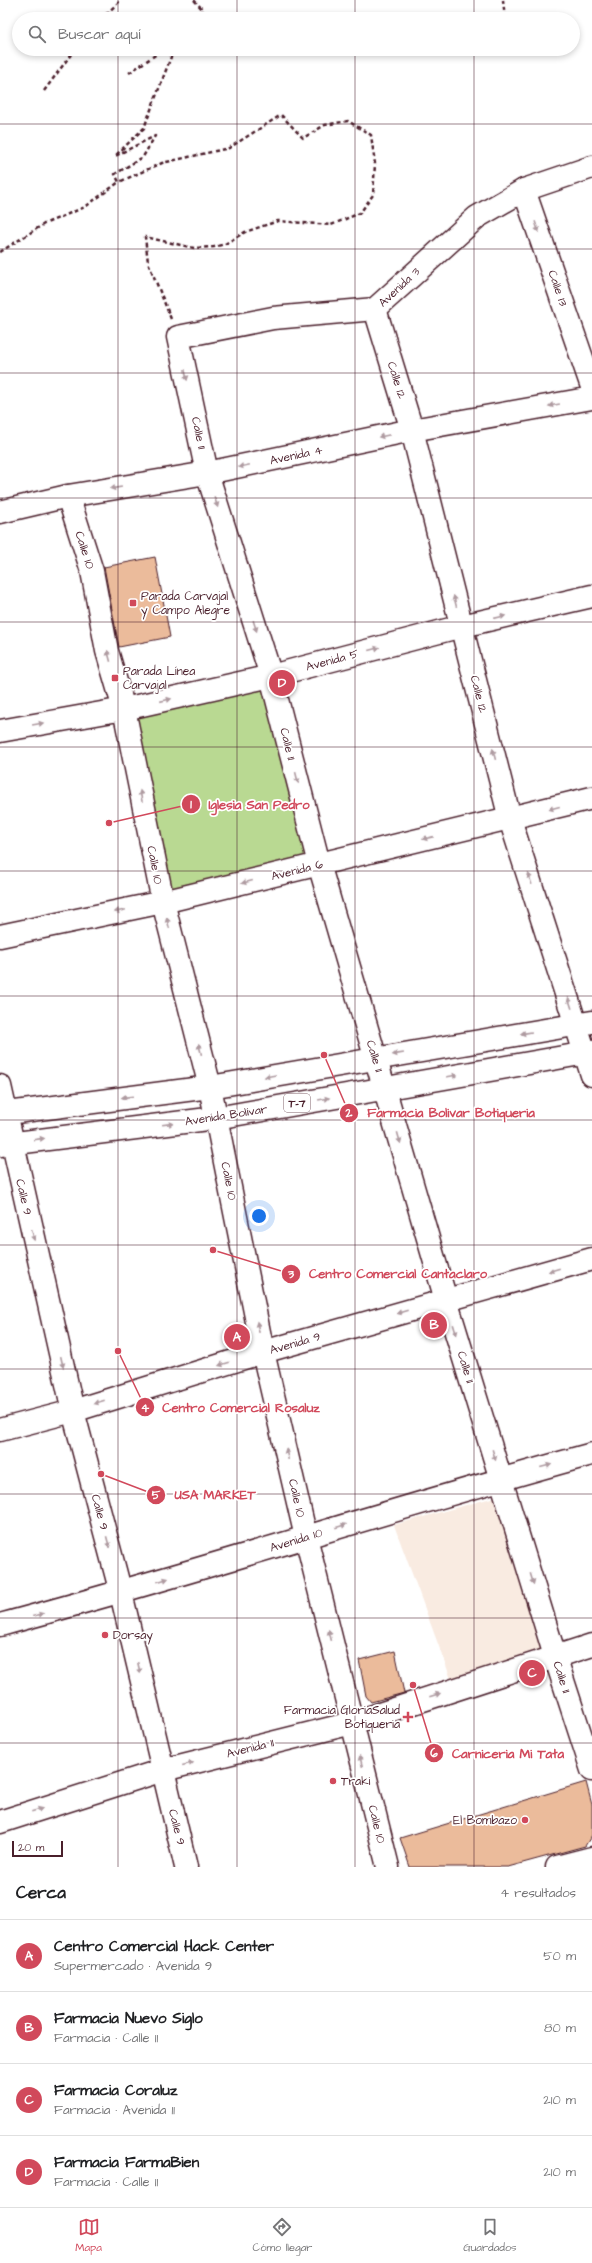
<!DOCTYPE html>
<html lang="es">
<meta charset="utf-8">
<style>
body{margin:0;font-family:"Architects Daughter",sans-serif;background:#f6f6f6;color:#202124}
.scale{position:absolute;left:12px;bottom:10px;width:51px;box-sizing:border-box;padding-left:4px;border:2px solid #4a1f2b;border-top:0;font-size:11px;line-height:14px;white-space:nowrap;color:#4a1f2b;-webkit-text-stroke:3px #fff;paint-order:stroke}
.you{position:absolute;left:259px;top:1216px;width:14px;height:14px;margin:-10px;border:3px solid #fff;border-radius:50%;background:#1a73e8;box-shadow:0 0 0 6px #1a73e833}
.badge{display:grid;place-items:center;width:26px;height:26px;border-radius:50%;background:#d1495b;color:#fff;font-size:13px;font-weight:700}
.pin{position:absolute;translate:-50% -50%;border:2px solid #fff;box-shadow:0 1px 4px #0006}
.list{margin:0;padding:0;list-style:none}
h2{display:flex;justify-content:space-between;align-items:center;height:52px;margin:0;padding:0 16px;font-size:17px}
h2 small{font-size:13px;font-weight:400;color:#757577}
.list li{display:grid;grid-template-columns:26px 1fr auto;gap:12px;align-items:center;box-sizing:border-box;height:72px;padding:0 16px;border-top:1px solid #e0e0e0}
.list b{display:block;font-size:15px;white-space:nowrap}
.list p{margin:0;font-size:13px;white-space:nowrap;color:#757577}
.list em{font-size:13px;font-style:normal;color:#757577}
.icon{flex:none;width:22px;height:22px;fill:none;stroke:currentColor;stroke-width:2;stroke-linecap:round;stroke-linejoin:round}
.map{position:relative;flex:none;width:592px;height:1867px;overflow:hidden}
.search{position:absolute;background:#fff;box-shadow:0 2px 6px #0003;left:12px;right:12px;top:12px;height:44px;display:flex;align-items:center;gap:10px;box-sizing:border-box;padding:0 14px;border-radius:22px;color:#757577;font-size:15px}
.sheet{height:340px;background:#fff}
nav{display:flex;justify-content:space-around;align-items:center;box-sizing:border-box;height:56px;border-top:1px solid #e0e0e0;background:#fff;font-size:11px;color:#757577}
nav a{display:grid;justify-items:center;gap:2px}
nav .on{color:#d1495b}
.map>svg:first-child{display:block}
.built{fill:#f9ebe1}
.green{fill:#b9d992;stroke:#827c5e}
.building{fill:#ebbb9b;stroke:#4a1f2b}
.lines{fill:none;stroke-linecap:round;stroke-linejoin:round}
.minor-casing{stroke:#4a1f2b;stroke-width:25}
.highway-casing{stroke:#4a1f2b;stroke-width:25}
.path{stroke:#4a1f2b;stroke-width:2.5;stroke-dasharray:4 3;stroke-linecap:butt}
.minor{stroke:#fff;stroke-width:22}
.highway{stroke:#fff;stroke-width:22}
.oneway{fill:#ae9aa0}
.grid{fill:none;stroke:#4a1f2b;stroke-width:1;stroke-opacity:0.55}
.poi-dot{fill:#d1495b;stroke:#fff;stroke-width:1.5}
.labels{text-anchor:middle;stroke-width:3.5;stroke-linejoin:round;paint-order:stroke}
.shield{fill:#fff;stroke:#80626b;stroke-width:1}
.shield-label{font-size:11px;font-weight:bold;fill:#4a1f2b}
.street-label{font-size:12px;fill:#4a1f2b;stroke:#fff}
.poi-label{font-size:12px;fill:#4a1f2b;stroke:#fff;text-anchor:start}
.leader{fill:none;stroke:#d1495b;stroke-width:1.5}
.callout-dot{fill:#d1495b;stroke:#fff;stroke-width:1.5}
.mark-label{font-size:12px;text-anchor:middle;font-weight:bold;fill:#fff}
.callout-label{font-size:13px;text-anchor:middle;font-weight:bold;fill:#d1495b;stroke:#fff;stroke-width:3.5;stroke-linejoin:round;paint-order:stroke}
</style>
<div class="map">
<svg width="592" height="1867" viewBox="0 0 592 1867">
<rect width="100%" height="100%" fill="#fff"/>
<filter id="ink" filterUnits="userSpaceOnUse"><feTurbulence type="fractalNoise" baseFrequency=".025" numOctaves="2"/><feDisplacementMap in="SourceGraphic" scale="8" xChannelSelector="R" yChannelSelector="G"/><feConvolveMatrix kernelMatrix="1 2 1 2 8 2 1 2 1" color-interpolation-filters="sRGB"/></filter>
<g filter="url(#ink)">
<path class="built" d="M495,1497l50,162 -94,20 -57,-154z"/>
<path class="green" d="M271,676l48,188 -156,38 -39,-193z"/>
<g class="building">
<path d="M155,557l15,80 -51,10 -15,-80z"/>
<path d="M395,1651l9,42 -33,9 -5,-6 -7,-36z"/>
<path d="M586,1782l6,23v30l-7,11 -77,21h-98l-10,-29z"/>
</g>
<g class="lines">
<defs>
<g id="minor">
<path d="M592,167l-68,23 -47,27 -102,92 -102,9 -95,19 29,136 64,203 48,188 127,436 109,356 37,114"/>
<path d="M524,190l68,197"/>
<path d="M375,309l37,121 98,389 82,256"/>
<path d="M68,496l24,75 15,80 17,58 39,193 47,185 53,265 43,185 82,330"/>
<path d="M0,512l68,-16 139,-23 205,-43 180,-32"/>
<path d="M0,731l124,-22 147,-33 191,-50 130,-30"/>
<path d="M0,936l163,-34 429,-104"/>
<path d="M0,1086l73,325 48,182 65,274"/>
<path d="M0,1430l73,-19 190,-59 329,-93"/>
<path d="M0,1625c199,-53 394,-117 592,-171"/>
<path d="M0,1822l163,-52 189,-47 240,-78"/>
<path d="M557,1867l35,-9"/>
</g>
<g id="highway">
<path d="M0,1114l210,-27 382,-65"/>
<path d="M0,1145l216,-27 376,-66"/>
</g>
</defs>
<use href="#minor" class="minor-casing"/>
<use href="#highway" class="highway-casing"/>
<g class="path">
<path d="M194,0l9,10 -4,9"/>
<path d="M503,0l2,19"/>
<path d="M101,19l20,-19"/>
<path d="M495,51l2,-2"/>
<path d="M129,73l35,-24"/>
<path d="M44,91l31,-42"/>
<path d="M0,252l44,-28 41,-17 34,-25"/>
<path d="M171,319l-23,-57 -3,-25 49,11 20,-1 11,-3 20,-12 33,-11 53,4 29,-12 13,-18 2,-31 -4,-29 -23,-14 -23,4 -22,13 -22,-23 -52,33 -67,15 -43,19 -4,-8 28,-17 12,-21 -40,20 29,-28 30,-79"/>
</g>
<use href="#minor" class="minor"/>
<use href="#highway" class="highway"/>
</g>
<defs><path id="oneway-solid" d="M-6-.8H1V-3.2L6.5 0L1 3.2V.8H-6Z"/></defs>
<g class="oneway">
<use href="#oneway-solid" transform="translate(537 227) rotate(71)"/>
<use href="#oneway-solid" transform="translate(186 375) rotate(78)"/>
<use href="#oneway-solid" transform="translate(554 405) rotate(170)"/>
<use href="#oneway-solid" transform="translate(384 436) rotate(168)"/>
<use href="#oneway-solid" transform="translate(244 466) rotate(168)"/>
<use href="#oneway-solid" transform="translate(116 488) rotate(171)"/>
<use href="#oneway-solid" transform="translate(216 502) rotate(72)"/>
<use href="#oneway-solid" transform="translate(455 601) rotate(-104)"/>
<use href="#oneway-solid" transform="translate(500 617) rotate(-13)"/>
<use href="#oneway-solid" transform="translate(255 626) rotate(72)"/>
<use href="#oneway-solid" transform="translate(374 649) rotate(-15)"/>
<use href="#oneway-solid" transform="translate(109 656) rotate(-105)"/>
<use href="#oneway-solid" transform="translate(166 700) rotate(-13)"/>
<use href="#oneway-solid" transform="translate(38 724) rotate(-10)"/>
<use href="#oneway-solid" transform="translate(494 754) rotate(-104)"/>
<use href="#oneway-solid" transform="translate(297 778) rotate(76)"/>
<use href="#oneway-solid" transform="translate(141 796) rotate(-101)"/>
<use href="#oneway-solid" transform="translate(554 808) rotate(165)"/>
<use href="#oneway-solid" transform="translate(428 838) rotate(167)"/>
<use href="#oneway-solid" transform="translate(530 879) rotate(-108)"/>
<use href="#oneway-solid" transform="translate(247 882) rotate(166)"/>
<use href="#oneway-solid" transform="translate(120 911) rotate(168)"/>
<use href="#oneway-solid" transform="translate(168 923) rotate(-104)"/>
<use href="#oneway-solid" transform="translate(570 1003) rotate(-108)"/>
<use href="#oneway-solid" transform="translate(526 1033) rotate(171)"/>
<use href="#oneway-solid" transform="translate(200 1049) rotate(-104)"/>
<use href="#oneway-solid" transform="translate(398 1054) rotate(171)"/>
<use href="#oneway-solid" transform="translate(270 1076) rotate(170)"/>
<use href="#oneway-solid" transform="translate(452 1076) rotate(-10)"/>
<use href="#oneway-solid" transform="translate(127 1097) rotate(173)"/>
<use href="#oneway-solid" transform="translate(324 1099) rotate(-10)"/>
<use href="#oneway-solid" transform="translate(168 1124) rotate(-7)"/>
<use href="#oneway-solid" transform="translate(399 1138) rotate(74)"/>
<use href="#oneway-solid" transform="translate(39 1139) rotate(-7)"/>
<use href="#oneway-solid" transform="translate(33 1235) rotate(77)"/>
<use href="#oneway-solid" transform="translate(554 1270) rotate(164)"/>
<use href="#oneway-solid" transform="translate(402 1312) rotate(164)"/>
<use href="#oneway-solid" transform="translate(258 1327) rotate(-101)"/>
<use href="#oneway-solid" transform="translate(455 1330) rotate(73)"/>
<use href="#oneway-solid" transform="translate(62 1362) rotate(77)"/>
<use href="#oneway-solid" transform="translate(224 1364) rotate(163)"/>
<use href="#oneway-solid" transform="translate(99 1402) rotate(163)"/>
<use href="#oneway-solid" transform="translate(287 1454) rotate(-103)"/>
<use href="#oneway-solid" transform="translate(494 1455) rotate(73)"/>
<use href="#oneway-solid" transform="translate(546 1466) rotate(-15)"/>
<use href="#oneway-solid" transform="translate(341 1526) rotate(-17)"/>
<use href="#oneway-solid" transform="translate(108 1542) rotate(75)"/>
<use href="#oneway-solid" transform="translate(532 1579) rotate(73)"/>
<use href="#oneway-solid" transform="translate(163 1580) rotate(-17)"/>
<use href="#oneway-solid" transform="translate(38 1615) rotate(-15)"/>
<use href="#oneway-solid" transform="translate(330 1635) rotate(-104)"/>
<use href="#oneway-solid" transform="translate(139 1668) rotate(77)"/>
<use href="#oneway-solid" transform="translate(435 1695) rotate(-18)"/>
<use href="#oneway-solid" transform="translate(361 1761) rotate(-104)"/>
<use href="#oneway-solid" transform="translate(188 1764) rotate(-14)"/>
<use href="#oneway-solid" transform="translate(37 1810) rotate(-18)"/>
</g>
</g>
<path class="grid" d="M118,0v19M237,0v19M355,0v19M474,0v19M118,49v1818M237,49v1818M355,49v1818M474,49v1818M0,124h592M0,249h592M0,373h592M0,498h592M0,622h592M0,747h592M0,871h592M0,996h592M0,1120h592M0,1245h592M0,1369h592M0,1494h592M0,1618h592M0,1743h592"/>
<g class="poi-dot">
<rect x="129" y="599" width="8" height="8" rx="2"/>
<rect x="111" y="674" width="8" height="8" rx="2"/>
<circle cx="105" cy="1635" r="4"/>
<path d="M406 1711h4v4h4v4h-4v4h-4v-4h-4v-4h4z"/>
<circle cx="333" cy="1781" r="4"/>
<circle cx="525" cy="1820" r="4"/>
</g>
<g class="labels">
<rect class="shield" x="284" y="1094" width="26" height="18" rx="3"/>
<g class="shield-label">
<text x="297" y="1107">T-7</text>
</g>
<g class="street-label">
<text transform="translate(399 287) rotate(-43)" y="4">Avenida 3</text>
<text transform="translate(558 288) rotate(71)" y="4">Calle 13</text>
<text transform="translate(397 380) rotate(73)" y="4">Calle 12</text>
<text transform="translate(199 433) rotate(78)" y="4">Calle 11</text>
<text transform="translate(296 455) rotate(-12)" y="4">Avenida 4</text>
<text transform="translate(85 550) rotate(72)" y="4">Calle 10</text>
<text transform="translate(332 660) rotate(-15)" y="4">Avenida 5</text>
<text transform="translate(479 694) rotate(76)" y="4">Calle 12</text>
<text transform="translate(288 744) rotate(76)" y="4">Calle 11</text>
<text transform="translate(155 865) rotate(79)" y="4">Calle 10</text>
<text transform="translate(297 870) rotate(-14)" y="4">Avenida 6</text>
<text transform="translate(375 1056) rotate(73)" y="4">Calle 11</text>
<text transform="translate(226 1115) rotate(-9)" y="4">Avenida Bolívar</text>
<text transform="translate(229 1181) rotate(79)" y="4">Calle 10</text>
<text transform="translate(24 1197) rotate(77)" y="4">Calle 9</text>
<text transform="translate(295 1343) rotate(-16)" y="4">Avenida 9</text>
<text transform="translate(466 1367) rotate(73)" y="4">Calle 11</text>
<text transform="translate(297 1498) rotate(77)" y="4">Calle 10</text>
<text transform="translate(100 1512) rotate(75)" y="4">Calle 9</text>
<text transform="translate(296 1540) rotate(-17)" y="4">Avenida 10</text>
<text transform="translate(562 1677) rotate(72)" y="4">Calle 11</text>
<text transform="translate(250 1748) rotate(-14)" y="4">Avenida 11</text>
<text transform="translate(377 1824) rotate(76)" y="4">Calle 10</text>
<text transform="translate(177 1827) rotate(76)" y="4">Calle 9</text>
</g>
<g class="poi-label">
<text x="141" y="600">Parada Carvajal<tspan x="141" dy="14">y Campo Alegre</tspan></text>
<text x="123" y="675">Parada Línea<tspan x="123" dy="14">Carvajal</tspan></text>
<text x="113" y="1639">Dorsay</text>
<text x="400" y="1714" text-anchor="end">Farmacia GloriaSalud<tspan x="400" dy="14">Botiqueria</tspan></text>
<text x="341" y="1785">Traki</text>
<text x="517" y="1824" text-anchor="end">El Bombazo</text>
</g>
</g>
<path class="leader" d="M109 823L191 804M324 1055L349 1113M213 1250L291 1274M118 1351L145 1407M101 1474L156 1495M413 1685L434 1753"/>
<g class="callout-dot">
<circle cx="109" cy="823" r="4"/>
<circle cx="324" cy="1055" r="4"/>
<circle cx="213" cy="1250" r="4"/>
<circle cx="118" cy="1351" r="4"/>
<circle cx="101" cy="1474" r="4"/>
<circle cx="413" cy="1685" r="4"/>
<circle cx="191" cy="804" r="10"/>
<circle cx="349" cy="1113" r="10"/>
<circle cx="291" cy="1274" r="10"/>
<circle cx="145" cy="1407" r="10"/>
<circle cx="156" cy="1495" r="10"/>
<circle cx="434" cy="1753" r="10"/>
</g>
<g class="mark-label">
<text x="191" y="808">1</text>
<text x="349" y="1117">2</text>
<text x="291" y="1278">3</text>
<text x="145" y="1412">4</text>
<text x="156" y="1499">5</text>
<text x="434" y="1757">6</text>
</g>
<g class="callout-label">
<text x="259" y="809">Iglesia San Pedro</text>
<text x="451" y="1117">Farmacia Bolivar Botiqueria</text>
<text x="398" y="1278">Centro Comercial Cantaclaro</text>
<text x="241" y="1412">Centro Comercial Rosaluz</text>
<text x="215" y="1499">USA MARKET</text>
<text x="508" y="1758">Carniceria Mi Tata</text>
</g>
</svg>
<div class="scale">20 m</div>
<div class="you"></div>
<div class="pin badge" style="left:237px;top:1337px">A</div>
<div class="pin badge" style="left:434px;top:1325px">B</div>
<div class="pin badge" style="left:532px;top:1673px">C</div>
<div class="pin badge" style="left:282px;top:683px">D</div>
<div class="search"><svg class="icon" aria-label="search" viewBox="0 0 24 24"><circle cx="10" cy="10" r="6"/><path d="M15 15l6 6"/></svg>Buscar aquí</div>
</div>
<section class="sheet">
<h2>Cerca<small>4 resultados</small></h2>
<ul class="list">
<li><span class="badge">A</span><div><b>Centro Comercial Hack Center</b><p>Supermercado · Avenida 9</p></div><em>50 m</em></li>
<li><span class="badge">B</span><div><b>Farmacia Nuevo Siglo</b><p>Farmacia · Calle 11</p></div><em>80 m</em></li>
<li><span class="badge">C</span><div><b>Farmacia Coraluz</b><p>Farmacia · Avenida 11</p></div><em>210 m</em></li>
<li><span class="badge">D</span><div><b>Farmacia FarmaBien</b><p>Farmacia · Calle 11</p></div><em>210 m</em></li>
</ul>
</section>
<nav>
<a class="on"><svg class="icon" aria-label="map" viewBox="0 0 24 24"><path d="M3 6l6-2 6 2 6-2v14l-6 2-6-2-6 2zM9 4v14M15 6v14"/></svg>Mapa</a>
<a><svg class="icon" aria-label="directions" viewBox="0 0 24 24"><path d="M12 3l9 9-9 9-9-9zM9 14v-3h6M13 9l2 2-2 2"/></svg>Cómo llegar</a>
<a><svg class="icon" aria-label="saved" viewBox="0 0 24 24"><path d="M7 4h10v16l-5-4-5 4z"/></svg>Guardados</a>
</nav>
